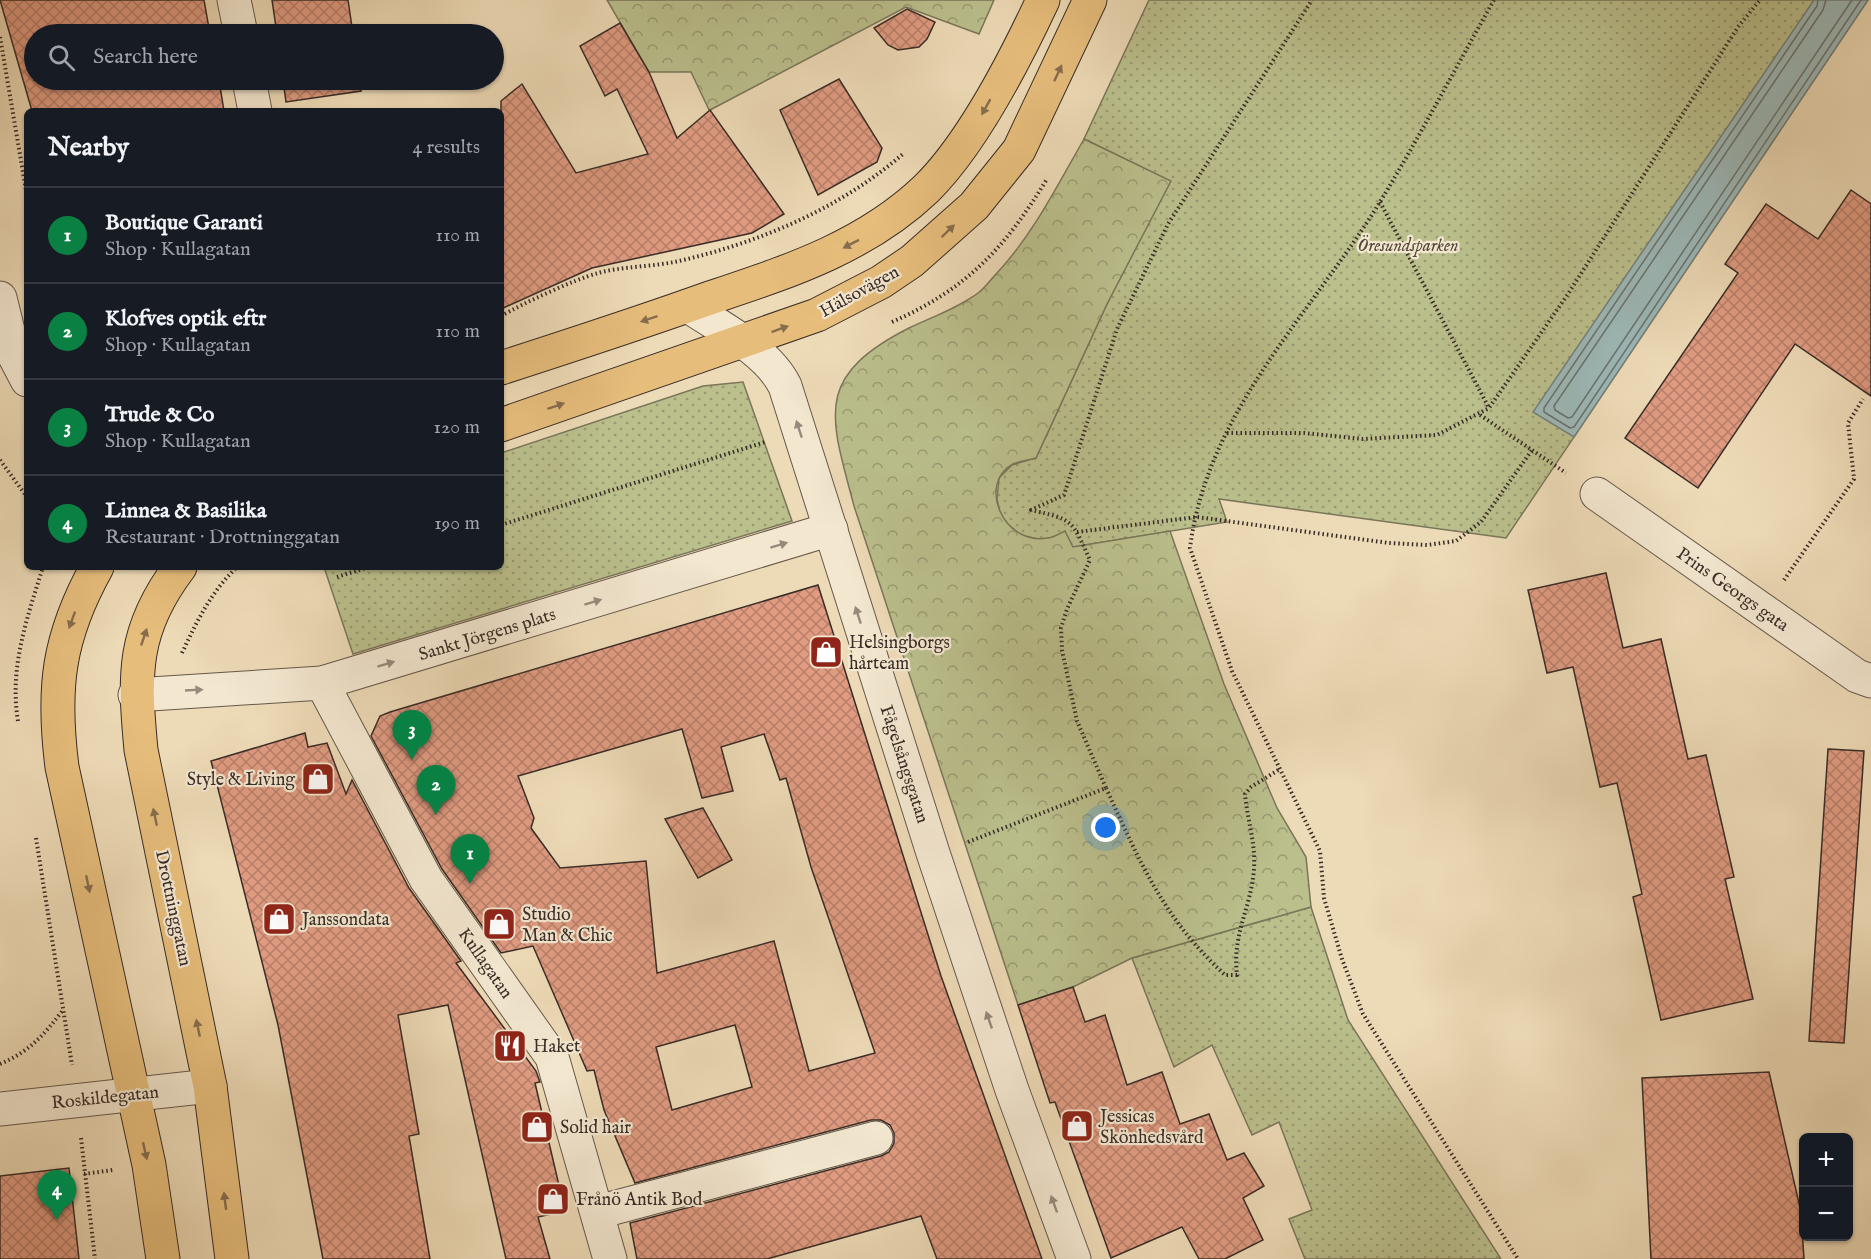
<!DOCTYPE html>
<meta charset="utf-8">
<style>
body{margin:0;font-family:"IM FELL English",serif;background:#20242c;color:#f1f3f6}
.controls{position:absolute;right:18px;bottom:18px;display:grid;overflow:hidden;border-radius:9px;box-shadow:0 2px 4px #0004}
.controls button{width:54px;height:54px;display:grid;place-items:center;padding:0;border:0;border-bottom:2px solid #363941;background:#171b24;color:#f1f3f6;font:30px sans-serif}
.you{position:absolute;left:1106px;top:828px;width:21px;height:21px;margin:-15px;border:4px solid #fff;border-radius:50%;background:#1a73e8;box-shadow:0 0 0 9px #1a73e833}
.badge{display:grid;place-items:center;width:39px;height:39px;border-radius:50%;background:#0b8043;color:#fff;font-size:20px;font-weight:700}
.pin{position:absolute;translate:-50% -50px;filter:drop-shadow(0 2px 3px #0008)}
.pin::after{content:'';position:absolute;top:32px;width:21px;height:18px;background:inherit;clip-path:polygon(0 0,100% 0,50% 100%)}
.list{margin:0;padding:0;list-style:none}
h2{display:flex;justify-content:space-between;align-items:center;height:78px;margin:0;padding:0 24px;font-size:26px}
h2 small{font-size:20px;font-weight:400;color:#9ea1a6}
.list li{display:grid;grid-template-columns:39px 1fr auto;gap:18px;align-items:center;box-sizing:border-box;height:96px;padding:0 24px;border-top:2px solid #363941}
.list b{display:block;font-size:22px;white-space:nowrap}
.list p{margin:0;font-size:20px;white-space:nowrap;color:#9ea1a6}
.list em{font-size:20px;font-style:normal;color:#9ea1a6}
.icon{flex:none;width:33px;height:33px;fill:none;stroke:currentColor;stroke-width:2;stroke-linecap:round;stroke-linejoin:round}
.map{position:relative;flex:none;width:1871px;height:1259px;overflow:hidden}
.search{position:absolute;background:#171b24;box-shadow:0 2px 4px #0004;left:24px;top:24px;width:480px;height:66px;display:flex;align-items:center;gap:15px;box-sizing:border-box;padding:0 21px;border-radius:33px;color:#9ea1a6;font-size:22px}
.panel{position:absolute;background:#171b24;box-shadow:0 2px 4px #0004;left:24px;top:108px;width:480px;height:462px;border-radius:9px}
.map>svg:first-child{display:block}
.grass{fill:url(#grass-dots);stroke:#7a765a;stroke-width:1.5}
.forest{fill:url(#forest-crowns);stroke:#7a765a;stroke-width:1.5}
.water{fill:#9cb8b7;stroke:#74807d;stroke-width:1.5}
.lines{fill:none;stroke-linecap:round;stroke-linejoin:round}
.shore{stroke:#6a726f;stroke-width:1.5}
.building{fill:url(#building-cross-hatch);stroke:#392c27;stroke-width:1.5;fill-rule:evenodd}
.minor-casing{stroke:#66584b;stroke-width:35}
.major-casing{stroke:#392c27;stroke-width:35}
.path{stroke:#392c27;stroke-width:4;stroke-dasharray:1.5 3;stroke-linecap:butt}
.minor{stroke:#f3e7d0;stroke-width:33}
.major{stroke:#e6bd7b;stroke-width:33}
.oneway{fill:#876d4d}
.oneway2{fill:#968a7c}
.labels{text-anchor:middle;stroke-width:4.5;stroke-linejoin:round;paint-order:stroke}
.park-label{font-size:18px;font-style:italic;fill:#53493b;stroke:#f3e7d0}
.street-label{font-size:18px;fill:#392c27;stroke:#f3e7d0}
.poi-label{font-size:18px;fill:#392c27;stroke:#f3e7d0;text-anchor:start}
</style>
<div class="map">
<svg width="1871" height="1259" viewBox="0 0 1871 1259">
<defs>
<pattern id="grass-dots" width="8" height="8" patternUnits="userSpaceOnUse" patternTransform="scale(1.5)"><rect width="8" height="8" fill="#babf8c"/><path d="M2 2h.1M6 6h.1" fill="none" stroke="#989b72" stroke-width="1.8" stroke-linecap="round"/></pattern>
<pattern id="forest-crowns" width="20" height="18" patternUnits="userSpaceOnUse" patternTransform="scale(1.5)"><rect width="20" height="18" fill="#babf8c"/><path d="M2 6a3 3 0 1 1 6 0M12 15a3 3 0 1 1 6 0" fill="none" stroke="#989b72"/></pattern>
<pattern id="building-cross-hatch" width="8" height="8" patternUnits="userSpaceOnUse" patternTransform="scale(1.5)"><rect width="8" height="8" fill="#e09b81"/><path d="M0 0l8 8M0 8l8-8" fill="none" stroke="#b77f6a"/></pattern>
</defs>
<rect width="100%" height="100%" fill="#eddab6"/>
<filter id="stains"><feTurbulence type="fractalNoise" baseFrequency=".00333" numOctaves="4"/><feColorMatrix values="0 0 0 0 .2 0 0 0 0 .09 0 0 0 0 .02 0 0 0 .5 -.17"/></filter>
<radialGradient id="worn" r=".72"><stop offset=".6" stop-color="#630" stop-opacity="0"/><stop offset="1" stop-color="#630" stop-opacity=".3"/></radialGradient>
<g class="grass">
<path d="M1149,0h719l-362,538 -287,-39 8,23 -154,25 -53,-12 -19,-17 -4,-19 2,-21 13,-13 24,-7 71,-154 63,-123 -86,-42z"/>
<path d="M743,382l49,139 -439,133 -29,-87h177v-114l202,-67z"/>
<path d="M1311,907l37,113 153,239h-196l-16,-40 23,-9 -33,-88 -27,13 -40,-90 -38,22 -42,-109z"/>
</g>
<g class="forest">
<path d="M607,0h387l-15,34 -73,-27 -196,103 1,4 -20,-42h-42z"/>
<path d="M1084,139l87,42 -64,123 -71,154c-7,2 -17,3 -23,6 -36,19 -10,82 34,74 6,0 12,-4 18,-7l8,16 97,-16 54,153 53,124 29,49 5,50 -179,51 -59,29 -55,18 -164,-499c-24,-91 -41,-129 55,-178 23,-11 49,-20 69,-35 7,-5 13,-14 19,-20 37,-40 60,-87 87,-134z"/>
</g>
<path class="water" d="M1814,0h54l-294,437 -41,-25z"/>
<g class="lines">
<g class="shore">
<path d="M1818,0l-1,6 -273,402v4l26,16 4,-1 287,-427"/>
<path d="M1826,0l-3,10 -269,396 1,4 13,8 4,-1 280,-417"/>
</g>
</g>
<g class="building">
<path d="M0,0h204l6,34h-176v46h185l5,31h-192z"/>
<path d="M272,0h76l5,34h-76z"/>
<path d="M907,9l28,13 -8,17 -8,8 -21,3 -10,-5 -14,-17z"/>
<path d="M620,23l29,49 28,66 33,-28 74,104 -32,19 -160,35 -91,41v-208l21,-17 54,89 72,-19 -31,-65 -12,7 -25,-50z"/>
<path d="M839,79l43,69 -5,14 -59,33 -38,-85z"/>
<path d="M283,80h77l1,11 -75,11z"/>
<path d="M1851,190l20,14v192l-76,-52 -97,144 -73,-50 113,-165 -13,-9 41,-60 52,35z"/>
<path d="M1606,573l17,75 38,-9 27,120 18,-4 28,122 -9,2 28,120 -92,21 -28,-123 9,-3 -25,-111 -17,4 -27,-120 -26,6 -19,-83z"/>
<path d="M818,585l123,391 101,283h-105l-16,-43 -154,43h-130l-7,-36 251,-67 8,-4 5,-9v-10l-4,-8 -9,-5h-10l-236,63 -31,-73 -10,-40 -7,1 -54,-125 -32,7 -59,-84 -71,-133 9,-20 10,-4zM682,729l20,69 31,-7 -12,-44 43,-13 16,46 6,-2 25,89 64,186 -66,18 -35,-130 -117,32 -11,-112 -86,7 -29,-40 3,-10 -16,-42zM735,1025l17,62 -80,23 -16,-63z"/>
<path d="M305,733l3,14 19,-4 19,51 6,-14 57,108 52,73 -5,2 80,108 4,11 -5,1 30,128 -27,6 12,42h-44l-58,-254 -50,10 21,119 -10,2 21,123h-107l-45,-234 -67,-264z"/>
<path d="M1828,749l36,2 -20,292 -35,-2z"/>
<path d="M703,808l29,52 -34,18 -33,-59z"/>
<path d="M1073,987l12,35 20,-7 22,70 35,-13 18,52 29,-10 18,46 17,-7 20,33 -21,12 20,42 -38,19h-26l-17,-32 -71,31 -56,-156 -5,1 -32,-98z"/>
<path d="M1769,1072l32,140 3,47h-153l-9,-181z"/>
<path d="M69,1168l10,91h-79v-83z"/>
</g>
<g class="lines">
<defs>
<g id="minor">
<path d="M234,0l7,34"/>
<path d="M249,80l6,31"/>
<path d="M0,298l14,57 13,25"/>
<path d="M688,306c33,22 80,45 97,80l148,467 79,237 62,169"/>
<path d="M1597,494l260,182 14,5"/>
<path d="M322,683l104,196 126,178 58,202"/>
<path d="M135,695l187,-12 509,-154"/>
<path d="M0,1109l210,-23"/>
<path d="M598,1212l278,-74"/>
</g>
<g id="major">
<path d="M501,368c68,-22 136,-44 203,-68 80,-27 159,-51 222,-111 47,-46 89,-129 117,-189"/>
<path d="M501,425l316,-110 64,-33 31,-21 62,-55 45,-56 71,-150"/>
<path d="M97,567c-39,70 -45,121 -35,200l87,398 14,94"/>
<path d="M180,567c-48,63 -46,108 -39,183l69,336 22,173"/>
</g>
</defs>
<use href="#minor" class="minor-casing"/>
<use href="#major" class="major-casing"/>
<g class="path">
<path d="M1494,0c-38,67 -74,136 -114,202 -69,112 -173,210 -190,346l42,123 88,180 4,47 18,61 21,55 155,245"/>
<path d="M0,37l27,159"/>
<path d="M1380,202l109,206"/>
<path d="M501,316c23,-13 72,-36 97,-43 26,-7 55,-6 81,-12 82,-19 162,-53 225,-108"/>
<path d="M892,322c75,-33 113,-74 155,-143"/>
<path d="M1480,415l86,58"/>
<path d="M1227,433h77l59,6 74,-4 52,-27 79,-114 170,-267 22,-27"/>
<path d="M0,460l27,37"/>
<path d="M501,525l264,-83"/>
<path d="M1077,532l120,-15 192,26 38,2 29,-4 25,-19 51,-72"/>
<path d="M337,577l32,-10"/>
<path d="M1784,580l70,-101 -6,-56 15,-24"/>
<path d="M182,653c15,-32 29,-61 55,-86"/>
<path d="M18,721c-9,-53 9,-103 25,-154"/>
<path d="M1106,788c34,74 57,130 119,187h12c-5,-42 14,-66 17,-106 2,-24 -7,-51 -9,-75l6,-7 29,-18"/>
<path d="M36,838l36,227"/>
<path d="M968,842l138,-54 -29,-67 -15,-71 -1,-22 6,-19 23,-49c-19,-41 -16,-40 -59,-50l33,-15 53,-166 51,-105 144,-224"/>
<path d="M0,1064c29,-12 44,-29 63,-54"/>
<path d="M81,1138l14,121"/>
<path d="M84,1174l29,-4"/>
</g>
<use href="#minor" class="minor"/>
<use href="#major" class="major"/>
</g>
<defs><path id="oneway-solid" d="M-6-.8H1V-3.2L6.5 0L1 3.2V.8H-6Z" transform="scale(1.5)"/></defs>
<g class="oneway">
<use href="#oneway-solid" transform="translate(1058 73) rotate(-65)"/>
<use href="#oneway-solid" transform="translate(986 107) rotate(119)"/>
<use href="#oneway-solid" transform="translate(948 231) rotate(-44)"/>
<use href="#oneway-solid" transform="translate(851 244) rotate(153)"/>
<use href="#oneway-solid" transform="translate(649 319) rotate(162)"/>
<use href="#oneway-solid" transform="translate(780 329) rotate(-20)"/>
<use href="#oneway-solid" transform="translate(556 406) rotate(-19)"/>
<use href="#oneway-solid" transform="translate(72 620) rotate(110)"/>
<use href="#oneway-solid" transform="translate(144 637) rotate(-71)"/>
<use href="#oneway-solid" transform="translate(155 817) rotate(-102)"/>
<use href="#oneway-solid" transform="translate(88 884) rotate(78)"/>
<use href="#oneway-solid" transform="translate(198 1028) rotate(-102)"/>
<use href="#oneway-solid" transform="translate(145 1151) rotate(77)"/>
<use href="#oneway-solid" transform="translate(225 1201) rotate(-97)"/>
</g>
<g class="oneway2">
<use href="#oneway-solid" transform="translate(799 429) rotate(-108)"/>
<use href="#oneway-solid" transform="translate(779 545) rotate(-17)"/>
<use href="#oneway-solid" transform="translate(593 602) rotate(-17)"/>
<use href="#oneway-solid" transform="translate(858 615) rotate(-108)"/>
<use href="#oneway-solid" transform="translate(386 664) rotate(-17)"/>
<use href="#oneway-solid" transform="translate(194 690) rotate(-3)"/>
<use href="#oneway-solid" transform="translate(989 1020) rotate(-109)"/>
<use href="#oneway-solid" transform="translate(1054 1204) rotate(-110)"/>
</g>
<defs>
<symbol id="shop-square" viewBox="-11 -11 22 22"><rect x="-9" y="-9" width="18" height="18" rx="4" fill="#8f2418" stroke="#f3e7d0"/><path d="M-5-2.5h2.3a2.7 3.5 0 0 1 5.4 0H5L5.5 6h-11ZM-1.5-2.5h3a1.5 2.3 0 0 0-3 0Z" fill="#fff"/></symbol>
<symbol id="restaurant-square" viewBox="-11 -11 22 22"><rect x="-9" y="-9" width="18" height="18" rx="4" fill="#8f2418" stroke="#f3e7d0"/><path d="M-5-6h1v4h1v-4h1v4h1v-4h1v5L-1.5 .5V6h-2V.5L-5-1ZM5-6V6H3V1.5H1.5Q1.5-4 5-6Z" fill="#fff"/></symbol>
</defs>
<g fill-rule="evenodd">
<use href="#shop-square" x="807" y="633" width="38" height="38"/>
<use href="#shop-square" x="299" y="760" width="38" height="38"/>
<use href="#shop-square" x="260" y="900" width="38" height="38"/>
<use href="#shop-square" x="480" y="905" width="38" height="38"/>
<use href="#restaurant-square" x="491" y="1027" width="38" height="38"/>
<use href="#shop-square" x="1058" y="1107" width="38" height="38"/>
<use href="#shop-square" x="518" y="1108" width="38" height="38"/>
<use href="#shop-square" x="534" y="1180" width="38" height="38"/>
</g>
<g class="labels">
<g class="park-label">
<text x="1408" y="251">Öresundsparken</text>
</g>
<g class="street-label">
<text transform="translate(859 291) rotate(-29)" y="6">Hälsovägen</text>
<text transform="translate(1733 589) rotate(35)" y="6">Prins Georgs gata</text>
<text transform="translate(487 634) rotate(-17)" y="6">Sankt Jörgens plats</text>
<text transform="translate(905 764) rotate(72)" y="6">Fågelsångsgatan</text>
<text transform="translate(174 908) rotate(78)" y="6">Drottninggatan</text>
<text transform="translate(486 963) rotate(55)" y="6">Kullagatan</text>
<text transform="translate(105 1097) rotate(-6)" y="6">Roskildegatan</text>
</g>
<g class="poi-label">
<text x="849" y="648">Helsingborgs<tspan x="849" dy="21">hårteam</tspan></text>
<text x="295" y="785" text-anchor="end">Style &amp; Living</text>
<text x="522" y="920">Studio<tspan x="522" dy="21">Man &amp; Chic</tspan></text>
<text x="302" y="925">Janssondata</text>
<text x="533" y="1052">Haket</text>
<text x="1100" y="1122">Jessicas<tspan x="1100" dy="21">Skönhedsvård</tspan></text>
<text x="560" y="1133">Solid hair</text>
<text x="576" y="1205">Frånö Antik Bod</text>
</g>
</g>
<rect width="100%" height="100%" filter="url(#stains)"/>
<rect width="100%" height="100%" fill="url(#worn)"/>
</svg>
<div class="controls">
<button>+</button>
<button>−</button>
</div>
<div class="you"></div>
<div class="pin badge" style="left:470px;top:884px">1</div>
<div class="pin badge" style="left:436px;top:815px">2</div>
<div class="pin badge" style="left:412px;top:760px">3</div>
<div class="pin badge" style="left:57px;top:1220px">4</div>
<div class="search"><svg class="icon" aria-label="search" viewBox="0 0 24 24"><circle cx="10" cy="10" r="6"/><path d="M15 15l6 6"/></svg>Search here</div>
<section class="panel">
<h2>Nearby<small>4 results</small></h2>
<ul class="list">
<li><span class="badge">1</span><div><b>Boutique Garanti</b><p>Shop · Kullagatan</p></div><em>110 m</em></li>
<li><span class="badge">2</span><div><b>Klofves optik eftr</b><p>Shop · Kullagatan</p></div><em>110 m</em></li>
<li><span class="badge">3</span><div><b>Trude &amp; Co</b><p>Shop · Kullagatan</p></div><em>120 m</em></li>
<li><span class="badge">4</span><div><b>Linnea &amp; Basilika</b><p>Restaurant · Drottninggatan</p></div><em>190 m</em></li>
</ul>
</section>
</div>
